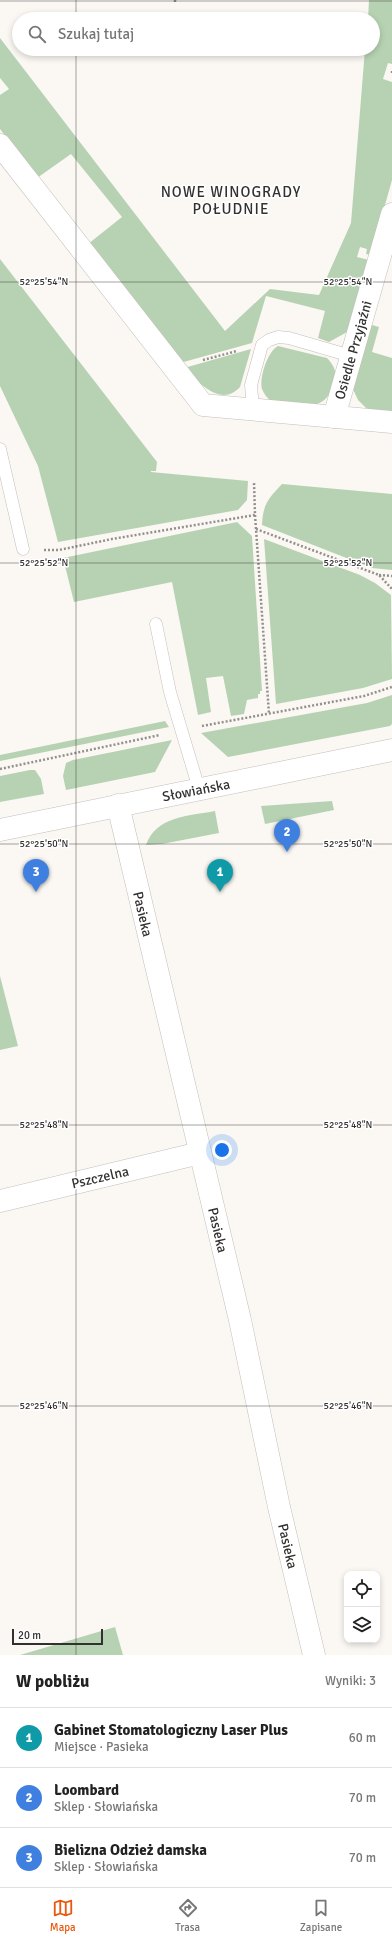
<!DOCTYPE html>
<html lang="pl">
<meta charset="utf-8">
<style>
body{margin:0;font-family:Signika,sans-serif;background:#f2f2f2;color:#222}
.controls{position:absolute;right:12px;bottom:12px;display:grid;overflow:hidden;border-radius:8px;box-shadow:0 2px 6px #0003}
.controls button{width:36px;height:36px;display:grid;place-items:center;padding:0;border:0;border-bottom:1px solid #e0e0e0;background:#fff;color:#222;font:20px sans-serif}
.scale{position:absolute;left:12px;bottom:10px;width:91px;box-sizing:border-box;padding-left:4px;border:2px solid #333130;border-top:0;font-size:11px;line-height:14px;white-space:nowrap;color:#333130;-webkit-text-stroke:3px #fff;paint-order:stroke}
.you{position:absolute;left:222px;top:1150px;width:14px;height:14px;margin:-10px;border:3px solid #fff;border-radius:50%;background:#1a73e8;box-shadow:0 0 0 6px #1a73e833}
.badge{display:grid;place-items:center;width:26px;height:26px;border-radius:50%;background:#ea580c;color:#fff;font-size:13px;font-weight:700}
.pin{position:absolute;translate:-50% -33px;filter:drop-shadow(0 1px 2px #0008)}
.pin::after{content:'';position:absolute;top:21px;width:14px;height:12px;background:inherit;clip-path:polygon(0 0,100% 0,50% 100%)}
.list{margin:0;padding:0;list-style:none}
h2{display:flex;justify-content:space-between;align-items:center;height:52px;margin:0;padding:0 16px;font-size:17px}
h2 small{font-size:13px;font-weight:400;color:#767676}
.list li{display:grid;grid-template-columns:26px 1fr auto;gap:12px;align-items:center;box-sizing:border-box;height:60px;padding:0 16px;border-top:1px solid #e0e0e0}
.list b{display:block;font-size:15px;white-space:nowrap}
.list p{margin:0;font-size:13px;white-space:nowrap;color:#767676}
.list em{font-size:13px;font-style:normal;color:#767676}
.icon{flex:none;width:22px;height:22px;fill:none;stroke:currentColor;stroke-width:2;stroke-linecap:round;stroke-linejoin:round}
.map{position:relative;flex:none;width:392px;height:1655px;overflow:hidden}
.search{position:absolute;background:#fff;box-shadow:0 2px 6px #0003;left:12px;right:12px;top:12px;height:44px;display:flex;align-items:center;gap:10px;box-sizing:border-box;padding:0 14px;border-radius:22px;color:#767676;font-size:15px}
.sheet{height:232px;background:#fff}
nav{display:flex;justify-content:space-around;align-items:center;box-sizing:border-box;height:56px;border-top:1px solid #e0e0e0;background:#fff;font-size:11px;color:#767676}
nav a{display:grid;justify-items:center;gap:2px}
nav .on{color:#ea580c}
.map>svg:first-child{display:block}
.green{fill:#b7d2b2}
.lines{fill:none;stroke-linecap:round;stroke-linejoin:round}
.service-casing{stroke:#c2bfbb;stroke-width:13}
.minor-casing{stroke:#c2bfbb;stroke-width:23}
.tertiary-casing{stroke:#c2bfbb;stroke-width:23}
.path{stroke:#928f8d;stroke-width:2.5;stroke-dasharray:2 2;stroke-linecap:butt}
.service{stroke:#fff;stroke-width:12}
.minor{stroke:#fff;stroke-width:22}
.tertiary{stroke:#fff;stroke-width:22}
.ticks{fill:none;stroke:#333130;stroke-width:1;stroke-opacity:0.45}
.labels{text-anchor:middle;stroke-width:3;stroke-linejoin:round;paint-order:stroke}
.street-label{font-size:14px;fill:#333130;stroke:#fff}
.neighbourhood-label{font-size:15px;letter-spacing:1px;fill:#333130;stroke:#fff}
.ticks-label{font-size:10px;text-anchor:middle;fill:#333130;stroke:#fff;stroke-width:3;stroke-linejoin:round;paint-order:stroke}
</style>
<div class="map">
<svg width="392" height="1655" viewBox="0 0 392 1655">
<rect width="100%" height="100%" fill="#fbf8f4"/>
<g class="green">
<path d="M369,0h23v64l-4,-1 -5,16 9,3v98l-21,75 -5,-1 1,-5 -7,-2 -3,10 12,3 -20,71 -20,11 -11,-4 7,-27 -59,-15 -14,47 -72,20 -92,-119 34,-27 -51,-63 -34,24 -37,-49v-34l9,-6 -9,-11v-40l225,293 45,-42 49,6 32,-72 14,-174h8v-30h-5z"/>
<path d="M0,259l157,203 -1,9h-5v1l97,9 -1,19 -9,10 -180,32 -20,-76 -38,-80z"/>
<path d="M369,324l10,3 -7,25 20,6v56l-21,-3 -5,-3 -8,-8 -6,-13z"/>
<path d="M278,346l49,12c8,8 10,15 7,25 -9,33 -37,21 -63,18 -4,-3 -7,-7 -9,-12 -3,-12 6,-38 16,-43z"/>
<path d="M251,349l-11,38c-19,21 -42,-5 -56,-19z"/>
<path d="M282,484l110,10v76l-20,-2 -110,-43c1,-21 6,-26 20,-41z"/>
<path d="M237,522l15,14 10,155h-2v3h-2v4l-11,2 -3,14 -13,2 -8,-40 -17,2 5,34 -13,3 -26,-133 -98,20 -11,-44z"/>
<path d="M264,539l96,36 15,8 16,12 1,84 -29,9 -87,16z"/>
<path d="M392,695v29l-2,2 -162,31 -27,-24 166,-30z"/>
<path d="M165,721l4,6 -169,34v-6z"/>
<path d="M172,740l-17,32 -89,18 -3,-14 3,-13 7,-3z"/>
<path d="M30,770h5l6,9 3,15 -44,8v-26z"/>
<path d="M332,801l2,9 -69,14 -4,-18z"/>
<path d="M215,811l4,22 -57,11 -16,1c10,-29 43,-29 69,-34z"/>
<path d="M0,976l18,70 -18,4z"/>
<path d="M115,1627l8,28h-103z"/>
</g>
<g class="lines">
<defs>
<g id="service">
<path d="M253,409l-2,-24 11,-40 7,-5 9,-3 11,1 62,18"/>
<path d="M0,449l23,100"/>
<path d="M156,624l14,68 29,97"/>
</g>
<g id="minor">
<path d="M0,145l203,260 189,17"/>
<path d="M334,417l58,-203"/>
<path d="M118,805l122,515 39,187 35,148"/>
<path d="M0,1201l200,-48"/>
</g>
<path id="tertiary" d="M0,830l392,-80"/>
</defs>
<use href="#service" class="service-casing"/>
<use href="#minor" class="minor-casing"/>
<use href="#tertiary" class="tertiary-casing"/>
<g class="path">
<path d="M175,2v-2"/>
<path d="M392,71v2"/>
<path d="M203,360l34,-9"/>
<path d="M255,515l14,199"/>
<path d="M256,529l123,46 13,14"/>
<path d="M44,550h15l53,-11 143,-24 -1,-33"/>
<path d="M379,575l13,1"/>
<path d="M202,726l162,-30 28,-9"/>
<path d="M0,769l160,-34"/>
</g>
<use href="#service" class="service"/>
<use href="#minor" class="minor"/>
<use href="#tertiary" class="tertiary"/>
</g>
<path class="ticks" d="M76,0v19M0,1h392M76,49v1606M0,282h392M0,563h392M0,844h392M0,1125h392M0,1406h392"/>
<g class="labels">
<g class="street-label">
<text transform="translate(353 350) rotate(-74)" y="5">Osiedle Przyjaźni</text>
<text transform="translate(196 790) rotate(-11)" y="5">Słowiańska</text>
<text transform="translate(143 914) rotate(77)" y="5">Pasieka</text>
<text transform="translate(100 1177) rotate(-13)" y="5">Pszczelna</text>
<text transform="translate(218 1230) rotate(77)" y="5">Pasieka</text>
<text transform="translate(288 1546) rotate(77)" y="5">Pasieka</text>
</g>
<g class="neighbourhood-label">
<text x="231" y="197">NOWE WINOGRADY<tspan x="231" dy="17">POŁUDNIE</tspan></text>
</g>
</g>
<g class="ticks-label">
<text x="44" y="285">52°25'54"N</text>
<text x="348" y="285">52°25'54"N</text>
<text x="44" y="566">52°25'52"N</text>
<text x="348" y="566">52°25'52"N</text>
<text x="44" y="847">52°25'50"N</text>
<text x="348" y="847">52°25'50"N</text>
<text x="44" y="1128">52°25'48"N</text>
<text x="348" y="1128">52°25'48"N</text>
<text x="44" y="1409">52°25'46"N</text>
<text x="348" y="1409">52°25'46"N</text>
</g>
</svg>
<div class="controls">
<button><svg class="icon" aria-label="locate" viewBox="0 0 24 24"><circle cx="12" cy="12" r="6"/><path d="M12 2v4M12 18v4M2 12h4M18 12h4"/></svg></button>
<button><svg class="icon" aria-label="layers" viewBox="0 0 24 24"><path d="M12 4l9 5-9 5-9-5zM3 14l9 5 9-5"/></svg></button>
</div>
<div class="scale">20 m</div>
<div class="you"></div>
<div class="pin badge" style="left:220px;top:892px;background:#0f9aa8">1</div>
<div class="pin badge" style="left:287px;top:852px;background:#3f7fe0">2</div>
<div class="pin badge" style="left:36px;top:892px;background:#3f7fe0">3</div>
<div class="search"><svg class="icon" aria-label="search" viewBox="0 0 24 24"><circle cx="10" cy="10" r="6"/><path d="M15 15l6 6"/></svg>Szukaj tutaj</div>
</div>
<section class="sheet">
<h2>W pobliżu<small>Wyniki: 3</small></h2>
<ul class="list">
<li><span class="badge" style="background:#0f9aa8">1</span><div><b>Gabinet Stomatologiczny Laser Plus</b><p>Miejsce · Pasieka</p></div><em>60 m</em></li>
<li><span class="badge" style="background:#3f7fe0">2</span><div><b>Loombard</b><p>Sklep · Słowiańska</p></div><em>70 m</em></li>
<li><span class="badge" style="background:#3f7fe0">3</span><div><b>Bielizna Odzież damska</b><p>Sklep · Słowiańska</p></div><em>70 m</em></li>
</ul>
</section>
<nav>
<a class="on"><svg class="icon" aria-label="map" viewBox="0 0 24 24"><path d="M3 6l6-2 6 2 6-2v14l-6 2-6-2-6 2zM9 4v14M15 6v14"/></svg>Mapa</a>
<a><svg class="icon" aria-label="directions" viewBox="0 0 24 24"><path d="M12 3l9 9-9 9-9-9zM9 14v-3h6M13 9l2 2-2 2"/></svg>Trasa</a>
<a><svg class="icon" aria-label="saved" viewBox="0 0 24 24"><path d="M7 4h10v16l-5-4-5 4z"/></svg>Zapisane</a>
</nav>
